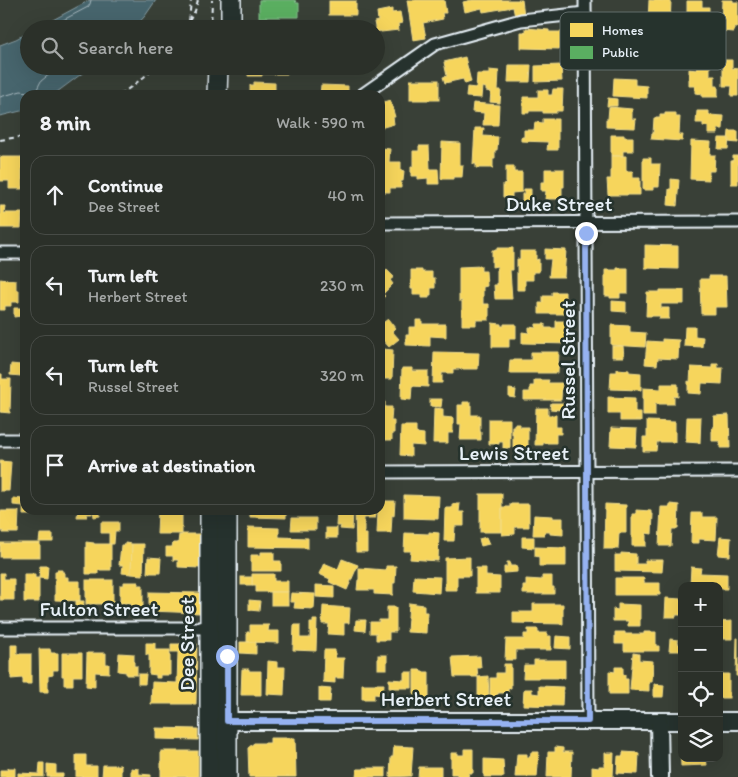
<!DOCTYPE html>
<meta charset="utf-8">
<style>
body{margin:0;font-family:Itim,sans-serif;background:#333831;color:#f1f3f6}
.controls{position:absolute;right:15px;bottom:15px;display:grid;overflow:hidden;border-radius:10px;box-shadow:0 5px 20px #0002}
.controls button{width:45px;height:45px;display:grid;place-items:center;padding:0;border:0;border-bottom:1px solid #474b46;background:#2b3029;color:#f1f3f6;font:25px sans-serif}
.stop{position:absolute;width:15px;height:15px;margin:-11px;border:4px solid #95b2f1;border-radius:50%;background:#fff}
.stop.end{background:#95b2f1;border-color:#fff;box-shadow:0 1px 5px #0008}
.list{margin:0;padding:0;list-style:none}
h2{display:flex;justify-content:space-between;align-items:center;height:65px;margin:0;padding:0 20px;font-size:21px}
h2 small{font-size:16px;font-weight:400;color:#a6a9a8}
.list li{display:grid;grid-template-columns:32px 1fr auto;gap:15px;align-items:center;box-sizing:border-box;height:80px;margin:0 10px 10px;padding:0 10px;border:1px solid #474b46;border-radius:15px}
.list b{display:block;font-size:19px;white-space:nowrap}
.list p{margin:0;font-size:16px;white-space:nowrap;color:#a6a9a8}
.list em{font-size:16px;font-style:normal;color:#a6a9a8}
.icon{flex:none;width:28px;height:28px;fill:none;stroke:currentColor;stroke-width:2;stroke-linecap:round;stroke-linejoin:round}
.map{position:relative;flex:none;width:738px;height:777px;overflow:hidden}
.search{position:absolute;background:#2b3029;box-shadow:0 5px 20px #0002;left:20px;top:20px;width:365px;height:55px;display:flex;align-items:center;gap:12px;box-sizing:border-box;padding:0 18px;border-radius:28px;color:#a6a9a8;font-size:19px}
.panel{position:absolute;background:#2b3029;box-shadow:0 5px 20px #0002;left:20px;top:90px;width:365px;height:425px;border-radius:15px}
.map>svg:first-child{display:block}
.water{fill:#47656d;stroke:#879da5}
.homes{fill:#f6d55c;stroke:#f2dd8b}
.public{fill:#5aae61;stroke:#85c28e}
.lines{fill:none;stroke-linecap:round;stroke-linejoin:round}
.shore{stroke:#a8b9c0;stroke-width:1}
.street-casing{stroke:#e8f1f8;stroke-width:15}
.secondary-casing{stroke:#e8f1f8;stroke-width:20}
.primary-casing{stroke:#e8f1f8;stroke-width:22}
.path{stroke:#e8f1f8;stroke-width:2;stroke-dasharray:5 4;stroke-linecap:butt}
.street{stroke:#26332d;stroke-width:11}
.secondary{stroke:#26332d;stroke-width:16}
.primary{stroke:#26332d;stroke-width:19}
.route{stroke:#95b2f1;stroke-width:6}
.labels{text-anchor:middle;stroke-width:5;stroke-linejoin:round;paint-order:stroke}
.street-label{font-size:21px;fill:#e8f1f8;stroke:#26332d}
.key{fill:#26332d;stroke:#606c6a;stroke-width:1}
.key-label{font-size:14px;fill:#e8f1f8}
</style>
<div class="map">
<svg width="738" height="777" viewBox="0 0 738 777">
<rect width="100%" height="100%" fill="#394037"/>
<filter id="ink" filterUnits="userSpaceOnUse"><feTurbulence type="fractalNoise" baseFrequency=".02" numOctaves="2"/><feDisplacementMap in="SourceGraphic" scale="10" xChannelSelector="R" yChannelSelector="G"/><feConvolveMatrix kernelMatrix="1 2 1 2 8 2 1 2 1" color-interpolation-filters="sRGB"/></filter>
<g filter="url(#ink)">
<g class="water">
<path d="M90,0h66l-11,16 -12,13h-97z"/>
<path d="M29,32v34h63l-39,29h-28v15l-25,6v-71l16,-6z"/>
</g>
<g class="homes">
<path d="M407,0h37l2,13h-4l1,6 -20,4 3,15 -13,2z"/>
<path d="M472,0h50l2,15 -9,2 -2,-10 -30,5 -1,-4 -17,4 -2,-10z"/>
<path d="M649,0l22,1 -1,26 -14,-1v-2l-8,-1z"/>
<path d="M722,0h11v2h5v25h-4v5l-13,-1z"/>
<rect x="329" y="1" width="27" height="14"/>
<path d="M687,1h15v6h7v25h2v12h-14v-6h-10z"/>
<path d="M392,9v4l8,-1 2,11 -4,1 1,6 -18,2v-1l-5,1 -2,-10 4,-1 -1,-9z"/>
<path d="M526,28l23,2v2h13l-1,17 -40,-1v-16h5z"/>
<path d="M465,57l6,25 -6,2 -2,-5 -18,4 -2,-6 4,-1 -3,-14z"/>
<path d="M723,60h9v8l6,1v27h-7l1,-10h-9z"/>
<path d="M509,65h22l-1,17h-22z"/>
<path d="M561,65l1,16 -27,1v-16z"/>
<path d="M697,65h13v11h5v10h3v11h-16v-3l-7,-1v-7h-6v-17l8,1z"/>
<path d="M248,66h40l-1,8h-25v2h-14z"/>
<path d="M325,66h18v9l-18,-1z"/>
<path d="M489,70l10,1 -1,19h3l-1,13 -10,-1 1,-10 -5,-1v-3l-4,-1 -1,11 -15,-1 1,-10 9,1 1,-14h12z"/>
<path d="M614,78l21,1v6l12,1v12l-34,-2z"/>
<rect x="410" y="80" width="29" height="20"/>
<path d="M254,82l21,1v12h-24v-3h-1v-7h4z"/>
<path d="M321,85l27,1v9h-28z"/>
<path d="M553,89h10l-1,22h-6v2h-13v-2h-14v2h-6v-16h15v-7h10v5h4z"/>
<path d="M608,98l9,1v7h-10z"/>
<path d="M390,100l5,17h-2l1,7 -14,4v-25z"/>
<path d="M473,103l26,2 -1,20h-15l1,-12 -12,-1z"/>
<path d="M609,107l23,2v10h4l-1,9 -29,-1v-8h2z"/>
<path d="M697,111h12v4l15,1 -1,13h-5v5h-10v-8h-5v-3h-7z"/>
<path d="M665,113h11v4h4l-1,18h4l-1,6 -31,-2 1,-5h1l1,-16h6v-3h5z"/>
<path d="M543,119h15v31h-11l1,-8 -27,-1v-4h3v-7h10l1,-8 8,1z"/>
<path d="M475,128h9l-1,8 15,1 -1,13h-2v9h-2v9h-17v-4h-3z"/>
<path d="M729,131h9v12l-10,-1z"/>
<path d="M611,135h13v2h9v14h-10v5h-12z"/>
<path d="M719,138h10l-1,11h-10z"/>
<path d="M691,141l20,1 -1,13h5l-1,16h-5v9l-19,-1z"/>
<path d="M442,142l18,1v22h3l-1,12h-9v2h-12z"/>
<path d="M419,146h10l1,23h8l1,15h-11v-6l-10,1v-3h-7v-9h2v-16h6z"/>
<path d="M382,148l8,1 -1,13h12v8l3,1 -1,10h-2v7h-11v4h-10z"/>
<path d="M611,156h15v15h7v7h7v17h-32l-1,-16h4z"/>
<path d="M733,156h5v28h-7v-23h2z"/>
<path d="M0,157h22v32h-13v-8h-9z"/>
<path d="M643,158h8v6h9l-1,23h-6v3h-10z"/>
<path d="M506,166h8v6h8v20l-10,1v4h-9v-13l3,-1z"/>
<path d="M545,169h19v18h-2v12h-17l1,-8h-5v-9h4z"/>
<path d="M671,179l8,1 -2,26 -9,-1 1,-16h2z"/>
<path d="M524,189h7v16h-9v-11h2z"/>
<path d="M0,206h5l-1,7h18l-1,15h-21z"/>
<path d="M645,245l33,1v23l-33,-1z"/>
<path d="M497,248h16v22h-3l2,29h-17l-1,-14h3v-19l-5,1v-17h5z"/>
<path d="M545,249l21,1 -2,27h-15l2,-18h-6z"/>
<path d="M520,251h16v9l3,-1v13h-6v8h-8v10h-8v-31h3z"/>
<path d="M481,266v5h5l1,15 -4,1v17h6v16h-13v5h-14v-24h-3v-34z"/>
<path d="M617,268h11v25h-8v5h-10v-2h-5v-26h12z"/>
<path d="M380,270l3,3 4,-3 7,7 -4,3 3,4 -10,10 2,2 -5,5z"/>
<path d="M411,270h11v2h10v6h3v10h-4v7h-2v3h-7v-3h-9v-6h-2z"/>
<path d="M709,276h17l1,31h-12v7h-14l-1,-35h9z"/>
<path d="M0,279l16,2v9h3v12h-8v4h-6v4h-5z"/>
<path d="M660,290h24v14h-23v4h8v11h-10l1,-3h-14l1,-24h13z"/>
<path d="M552,292h13v22h-26v-11h4v-7h9z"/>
<path d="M612,301l14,1v10l-14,-1z"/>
<path d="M14,308h7v8l-7,1z"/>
<path d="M388,319l7,9 -3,3 7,8 -10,8 -9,-10v-12z"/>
<path d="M416,320h6v4h24v13l-16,-1v10l-24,-1v-10h3v-8h7z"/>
<path d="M556,321h15l-1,23 -48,-1v-11l7,1v-6l7,1v-4h9v4h11z"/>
<path d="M492,323l9,1v2h3v-2h12v14h-7v9h-17z"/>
<path d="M611,325l19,1v6l16,1 -1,14 -34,-2z"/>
<path d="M685,327h10v9l8,1 -1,10 -18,-1z"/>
<path d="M662,339l17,1 -1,19 -20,-1 -1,7 -12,-1 2,-23 15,1z"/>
<path d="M612,346h11l1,11h-12z"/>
<path d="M383,349l10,1 -1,29h-12v-22h3z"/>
<path d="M434,352l45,1 -1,16h-25v4h-11v10h-9z"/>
<path d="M531,352h28l-1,21h-49l1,-13h21z"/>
<path d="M11,364l10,1v11l-11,-1z"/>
<path d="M712,364h6v4h5l-1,16 -20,-1 -1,11 -13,-1v-12l2,1 1,-15 21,1z"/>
<path d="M402,368h10v3h16v16l-16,-1 -1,14 -10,-1z"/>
<path d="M617,369l12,1v2l12,1v17l-31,-1 1,-17h6z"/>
<path d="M0,374h2v5h9l-1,34 -10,-1z"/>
<path d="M534,380h15l-1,3h14l-1,17h-37v-8h6v-6h4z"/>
<path d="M661,384h17v13l-4,-1v8h-19v12h-12v-28l18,1z"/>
<path d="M509,389l7,1 -1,8 -6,-1z"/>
<path d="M608,397l27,1v14h6v9h-21v-7h-12z"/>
<path d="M430,399h12l-1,8 -11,-1z"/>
<path d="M380,401l5,1v5h7l-1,14h3v12h-2v7h-8v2h-4z"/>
<path d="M463,402h8v13h9v17h1v8h-21l1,-16h-3v-19h5z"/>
<path d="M551,403h21v11h-11v-4l-11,-1z"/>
<path d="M434,408l9,1v8l10,1v15h-5v10h-15z"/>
<path d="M536,408h12v7h8v12h5v7h-5v9h-13v2h-8z"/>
<path d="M729,415l1,33h-10v-7h-8v-13l2,-1v-11z"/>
<path d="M687,417h14l-1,26 -14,-1z"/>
<path d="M489,419h21v29h-7v-6h-4v2h-10z"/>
<path d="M647,421l28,1v20h-18l-1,9h-13v-14h4z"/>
<path d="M514,424h6v3h8v21h-15v-14h-1v-8h2z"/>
<path d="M401,426h15v7l8,1v12l-13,-1v11l-11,-1z"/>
<path d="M611,428l26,1 -1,18 -26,-1z"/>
<path d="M0,461l11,1 -2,29h-9z"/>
<path d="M24,464l1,46h12v5h-14z"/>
<rect x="480" y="494" width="22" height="38"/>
<path d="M404,495l35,1 -1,23 -34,-1z"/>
<path d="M13,498l10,1v7l-10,-1z"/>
<path d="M380,501h15l-1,15 -2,-1 -1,18h-14l1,-23h2z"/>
<path d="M452,504h8l-1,8h5v14h-9l-1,15h-10l1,-33h7z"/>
<path d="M510,504h19v23h-14v7l-13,1v-28h8z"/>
<path d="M605,504l21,1v28h-7l-1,16h-14z"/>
<path d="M670,504l9,1 -1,24h-6l-1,17h-12l2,-39h9z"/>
<path d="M78,510h14v4h-5v3h-10z"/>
<path d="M93,510h7v6l-6,1z"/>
<path d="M158,510h24v24h-25z"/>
<path d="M250,510h36v8l-36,-1z"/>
<path d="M337,510h16l-1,20 -12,-1 1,-3h-5z"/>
<path d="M355,510h20v8h-11v16h3v18h-11z"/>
<path d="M636,510l15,1v3h2l-1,20 -6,-1v13h-14v-32h4z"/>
<path d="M0,511h19l-1,22h-15v-2h-3z"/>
<path d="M692,513h10v4h15l-1,23 -17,-1v4h-8z"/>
<path d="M534,515l19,1v2h10v17l-13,-1v-2h-6v3h-11z"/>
<path d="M292,518h24v12h-25z"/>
<path d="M101,522h18v9h-4l-1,13h-5v-11h-8z"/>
<path d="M248,527l31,1v9l29,1v10l-60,-1z"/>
<rect x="326" y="528" width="11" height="10"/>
<path d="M429,532l10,1 -1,28 -28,-2 1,-8h-7l1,-18 24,1z"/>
<path d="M40,534h13v8h-14z"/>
<path d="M182,534h18v34l-22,-1v-7h-5v-4h-7v-9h6l1,-4h5l1,-8h3z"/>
<path d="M486,537l3,7 -8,2 -2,-7z"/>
<path d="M522,537h12v11l-12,-1z"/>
<path d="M720,537l11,1 -1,18 -12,-1z"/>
<path d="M86,542l8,1v1h17v26h-13v4h-12z"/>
<rect x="0" y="543" width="40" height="14"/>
<path d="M125,543l7,1 -1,30 -9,-1 1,-8h-4l2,-20h4z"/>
<path d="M132,544h12l-1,31 -12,-1z"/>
<path d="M535,547l31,1v18h-27v-9l-4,-1z"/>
<path d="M261,552h13v9h7v10h-30v-16h10z"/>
<path d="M621,553l15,1v10h9v-4h18l-1,12 -47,-1v-16h6z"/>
<path d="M148,557l13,1 -1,15h-13z"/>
<path d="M470,557v19h-13v14h-12v-32z"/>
<path d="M342,559l16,6 -11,25 -18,-8 1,-3 -11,-5 5,-11 14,6z"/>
<path d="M507,562h3v4h7v6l-13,1v-6h3z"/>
<path d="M40,566h8l-1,13 -8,-1z"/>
<path d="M386,566h10l-1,17h-2v12l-19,-1v-4h-17l1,-10h1v-12l27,2z"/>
<path d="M691,567l10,1 -1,5 27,1v15h-8v-3h-29z"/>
<path d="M476,568h10v8l14,1v16h-24z"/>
<path d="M57,570h5v2h2v5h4v4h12v20l-25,-1v-28h2z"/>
<path d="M0,573h4v6h10v21h-14z"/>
<path d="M24,574h11v4h4v24h-15z"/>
<path d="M252,574h22v7h14v11h-32v-7h-4z"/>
<path d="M414,576l26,1 -1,16 -26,-2z"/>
<path d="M542,576h10v11h2v7h-31v-8h3v-7l16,1z"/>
<rect x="241" y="577" width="11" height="8"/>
<path d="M615,578h29v5h16v12h-45z"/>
<rect x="86" y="580" width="27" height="24"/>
<path d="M124,582h14v3h5v26h-12v-8h-11v-18h4z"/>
<path d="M316,585l18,1v12l-18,-1z"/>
<path d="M149,592l51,1v20l-51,-2z"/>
<rect x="271" y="592" width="17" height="13"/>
<path d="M291,593l24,1 -1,15 -20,-1 1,-6h-5z"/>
<path d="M666,598l16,1v16h-6v2h-11z"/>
<path d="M249,600l11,1 -1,10 -10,-1z"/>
<path d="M76,601h8l-1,12h-7z"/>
<path d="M409,603l15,2v7h3l-1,21 -19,-1z"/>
<path d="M533,604h30v20l-50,-1v-11h20z"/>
<path d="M618,604l22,1v21h-12v-5h-15v-12l5,1z"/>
<path d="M323,606l27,2 -1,15h-5v12l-16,-1 1,-10h-7z"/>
<path d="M387,607h9v25h-7v8h-13v-7h-6v-11h9v-2h8z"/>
<path d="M313,620h4l-1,31 -23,-1 1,-25h6v13h10v-15h3z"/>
<path d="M356,620h10l-1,11 -10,-1z"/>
<path d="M732,621v18h-13v-17z"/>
<path d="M250,625h19l-1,6h11v12l-32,-1v-10h3z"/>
<path d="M528,629h10v4h9v3h4v14h-35v10h-11l1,-21h18v-5h4z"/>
<path d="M615,632h10v2h19v-2h12v14h3v5h-35v-7h-9z"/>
<path d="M556,636l14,1v12l-15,-1z"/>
<path d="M737,638h1v38h-2z"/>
<path d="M670,639l8,1v4h4v7h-13z"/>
<path d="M240,642h16v12l-16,-1z"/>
<path d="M146,643h9v7h15v25h-10v3h-4v-3l-7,-1v-19h-3z"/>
<path d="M171,644h26l-1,60h-45l1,-22 25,1 1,-31h-7z"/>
<path d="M11,645h6v9h14v30h-8v-6l-12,1z"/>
<path d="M39,649h11l1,4h7v17h-5v5l-5,1v16h-8z"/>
<path d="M324,650h11v8h9l-1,20h-8v5l-12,-1z"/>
<path d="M62,653h20v23h-9v9h-9v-9h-2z"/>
<path d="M87,653h19v11h3v9l-14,-1v15l-9,-1z"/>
<path d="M119,653l15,1v12h3v9h-11v-3l-8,-1z"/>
<path d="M633,653l6,1v6l14,1 -1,21h-3v9l-19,-1z"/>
<rect x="378" y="655" width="9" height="14"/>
<path d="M480,656l1,12h-4l1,9h-24l-2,-20z"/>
<path d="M534,660h31v18h-42l1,-13h10z"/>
<path d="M268,661l9,1v5h8l-1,28 -17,-1z"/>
<path d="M504,664h7v24h-3v5h-10v3h-8v-18h6v-5h8z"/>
<path d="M615,667h8v8h2v4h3v15h-19v-23l6,1z"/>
<path d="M242,669h7v2h12v24h-20z"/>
<path d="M414,670h7v2h8v26h-15z"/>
<path d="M404,672h8v16h-23v-9l15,1z"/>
<path d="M138,674h8l-1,10h-7z"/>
<rect x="719" y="674" width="10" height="24"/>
<path d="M488,676l1,21h-11v-20z"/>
<path d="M362,684h22l-1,11 -9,-1v5h-12z"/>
<path d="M654,684l10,1 -1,12h-9z"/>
<path d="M539,686l24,1 -1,19 -39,-1 1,-16h8v4l7,1z"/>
<path d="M319,688l12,1 -1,13h-11z"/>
<path d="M156,728l42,1v11l-42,-1z"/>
<path d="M270,738h25l1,39h-47l-1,-29 6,-5h16z"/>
<path d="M680,745h2v13h24l1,7 -26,1z"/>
<path d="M394,746l19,1 -2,29 -21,1 1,-20h2z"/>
<path d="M555,747l8,1v4h9l-1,25h-24l1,-25h7z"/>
<path d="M464,749h9v24h-4l-1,4h-11v-3h-6v-21h7v2h6z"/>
<rect x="161" y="751" width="37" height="26"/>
<path d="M531,752h8l-2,25h-22l2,-23h10v3h3z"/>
<path d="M623,752l16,1 -1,21 -21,-1 1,-17h5z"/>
<path d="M605,753h9l-1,24h-21v-10l7,1v-2h6z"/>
<path d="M76,755h10v11h11v11h-21z"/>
<path d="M484,759l19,1 1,17h-20z"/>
<path d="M40,763h4v14h-26v-4l21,1z"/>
<path d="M47,764l9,1v9h7v3h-16z"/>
<path d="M103,765h18v12h-19z"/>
<path d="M419,767h22v10h-23z"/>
<path d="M8,768h7v9h-15v-7h8z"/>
<path d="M131,768l8,1v5l12,1v2h-20z"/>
<path d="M364,768h22v9h-30l1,-8h7z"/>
</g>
<path class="public" d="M259,0h36l1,3h3v14h-40z"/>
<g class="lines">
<g class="shore">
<path d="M46,29l42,-22 2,-3 1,-4"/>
<path d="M0,97l21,-6 14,2 6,-12 19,-15"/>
</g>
<defs>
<g id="street">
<path d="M585,0l3,721"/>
<path d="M362,95l73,-51 86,-24 64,-7"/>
<path d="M380,223l358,-1"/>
<path d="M0,253h25"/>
<path d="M0,440h25"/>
<path d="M380,472l358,-1"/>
<path d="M0,628h216"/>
</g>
<g id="secondary">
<path d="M215,721h467"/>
<path d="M659,721l1,56"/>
<path d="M719,721h19"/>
</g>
<g id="primary">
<path d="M231,29v-29"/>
<path d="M217,95l1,-29"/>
<path d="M210,510v267"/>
<path d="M227,510v267"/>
</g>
</defs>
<use href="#street" class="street-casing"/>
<use href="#secondary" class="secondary-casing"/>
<use href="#primary" class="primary-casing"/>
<g class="path">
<path d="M189,21l6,-10 3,-11"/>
<path d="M186,29l3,-7 2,-22"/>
<path d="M211,29l1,-29"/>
<path d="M120,95l24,-18 11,-11"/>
<path d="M0,140l25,-4"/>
</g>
<use href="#street" class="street"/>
<use href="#secondary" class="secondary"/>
<use href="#primary" class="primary"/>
</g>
</g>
<g class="lines" filter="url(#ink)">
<path class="route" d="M227,656v65h361l-2,-488"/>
</g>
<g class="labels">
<g class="street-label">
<text x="559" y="211">Duke Street</text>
<text transform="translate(568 360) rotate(-90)" y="7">Russel Street</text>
<text x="514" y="460">Lewis Street</text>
<text x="99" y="616">Fulton Street</text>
<text transform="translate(187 644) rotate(-90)" y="7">Dee Street</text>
<text x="446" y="706">Herbert Street</text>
</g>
</g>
<rect x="560" y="12" width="166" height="58" rx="8" class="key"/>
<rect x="570" y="23" width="23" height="14" fill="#f6d55c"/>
<rect x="570" y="46" width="23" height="13" fill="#5aae61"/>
<g class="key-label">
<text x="602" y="35">Homes</text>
<text x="602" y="57">Public</text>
</g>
</svg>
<div class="controls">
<button>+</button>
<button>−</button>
<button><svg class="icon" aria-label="locate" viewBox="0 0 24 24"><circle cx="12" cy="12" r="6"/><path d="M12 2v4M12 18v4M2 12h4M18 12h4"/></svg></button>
<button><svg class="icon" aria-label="layers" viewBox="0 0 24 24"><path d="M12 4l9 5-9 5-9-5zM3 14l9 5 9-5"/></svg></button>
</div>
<div class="stop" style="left:227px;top:656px"></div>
<div class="stop end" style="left:586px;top:233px"></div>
<div class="search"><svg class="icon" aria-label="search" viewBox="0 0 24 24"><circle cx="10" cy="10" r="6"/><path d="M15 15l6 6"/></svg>Search here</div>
<section class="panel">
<h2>8 min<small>Walk · 590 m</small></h2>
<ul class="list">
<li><svg class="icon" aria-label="ahead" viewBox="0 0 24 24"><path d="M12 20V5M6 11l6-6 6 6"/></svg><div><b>Continue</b><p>Dee Street</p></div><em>40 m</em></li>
<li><svg class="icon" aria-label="left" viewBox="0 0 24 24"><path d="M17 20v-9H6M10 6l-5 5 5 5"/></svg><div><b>Turn left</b><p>Herbert Street</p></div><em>230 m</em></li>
<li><svg class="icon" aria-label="left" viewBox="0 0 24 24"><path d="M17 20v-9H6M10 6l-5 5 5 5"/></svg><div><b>Turn left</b><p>Russel Street</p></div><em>320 m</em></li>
<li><svg class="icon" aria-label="arrive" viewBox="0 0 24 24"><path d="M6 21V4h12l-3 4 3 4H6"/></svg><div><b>Arrive at destination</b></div></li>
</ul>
</section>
</div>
